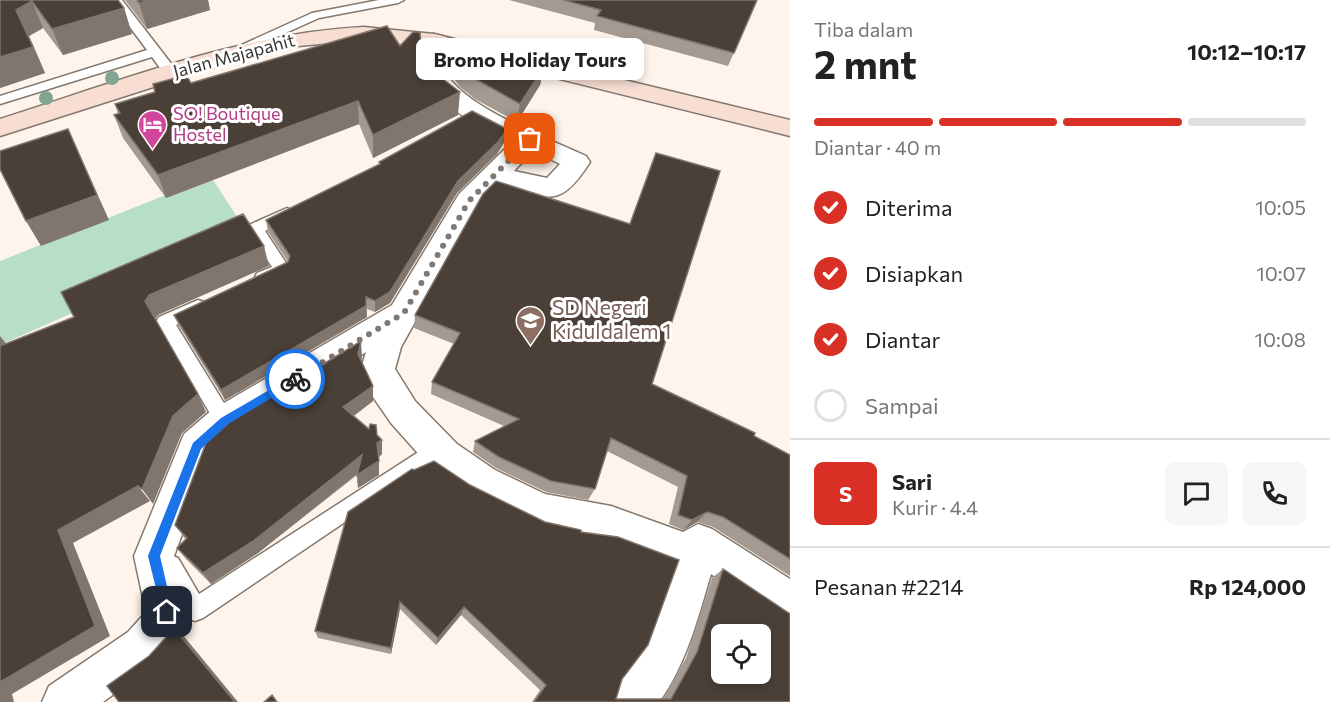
<!DOCTYPE html>
<html lang="id">
<head>
<meta charset="utf-8">
<style>
  :root { --surface:#fff; --page:#f6f6f6; --text:#222; --muted:#767676; --line:#e0e0e0; --accent:#d93025 }
  body { margin:0; font-family:Commissioner,sans-serif; background:var(--page); color:var(--text); height:100vh; display:flex; flex-direction:column; font-size:22px; white-space:nowrap }
  * { box-sizing:border-box; margin:0 }
  p { font-size:20px; color:var(--muted) }
  .icon { flex:none; width:33px; height:33px; fill:none; stroke:currentColor; stroke-width:2; stroke-linecap:round; stroke-linejoin:round }
  .map { position:relative; flex:1; overflow:hidden }
  .sheet { display:flex; flex-direction:column; background:var(--surface); width:540px }
  .sheet>* { flex:none }
  .buttons { position:absolute; left:711px; top:624px; display:grid; gap:12px }
  .buttons a { display:grid; place-items:center; width:60px; height:60px; border-radius:9px; background:var(--surface); box-shadow:0 3px 9px #0003; font-size:30px }
  .pin { position:absolute; display:grid; place-items:center; width:51px; height:51px; color:#fff; margin:-26px; border-radius:12px; box-shadow:0 3px 9px #0006 }
  .courier { position:absolute; display:grid; place-items:center; width:60px; height:60px; margin:-30px; border:4px solid #1a73e8; border-radius:50%; background:#fff; color:#222; box-shadow:0 2px 8px #0007 }
  .bubble { position:absolute; height:42px; border-radius:9px; background:var(--surface); box-shadow:0 3px 9px #0003; font-size:20px; font-weight:700; line-height:42px; text-align:center }
  .head em { font-style:normal; font-weight:700 }
  .head div { display:flex; flex-direction:column-reverse }
  .head { display:flex; align-items:center; justify-content:space-between; height:102px; padding:0 24px }
  h1 { font-size:39px; font-weight:700; line-height:45px }
  .bar { display:grid; grid-template-columns:repeat(4,1fr); gap:9px 6px; align-content:center; height:72px; padding:0 24px }
  .bar i { height:8px; border-radius:4px; background:var(--line) }
  .bar .on { background:var(--accent) }
  .bar p { grid-column:span 4 }
  .line { display:flex; align-items:center; gap:15px; padding:0 24px; border-top:2px solid var(--line) }
  .line div { flex:1 }
  .round { display:grid; place-items:center; flex:none; width:63px; height:63px; border-radius:9px; background:var(--page) }
  ol { padding:0 24px; list-style:none }
  li { display:flex; align-items:center; gap:18px; height:66px }
  li p { margin-inline-start:auto }
  li .icon { padding:6px; border-radius:50%; background:var(--accent); color:#fff; stroke-width:4 }
  li:last-child { color:var(--muted) }
  li i { width:33px; height:33px; border:3px solid var(--line); border-radius:50% }
  main { display:flex; flex:1; min-height:0 }
  .map>svg:first-child { display:block }
</style>
</head>
<body>
<main>
<div class="map">
<svg width="790" height="702" viewBox="0 0 790 702">
  <rect width="100%" height="100%" fill="#fef4eb"/>
  <path fill="#b6dec9" d="M 211,177 L 249,235 L 0,345 L 0,261 Z"/>
  <g fill="none" stroke-linecap="round" stroke-linejoin="round">
    <defs>
      <path id="lane" d="M 110,0 L 122,0 L 176,70 L 176,76 L 166,76 L 152,57 L 0,104 L 0,96 L 147,50 Z
        M 379,0 L 404,0 L 398,3 L 319,18 L 234,56 L 226,56 L 224,53 L 312,13 Z
        M 287,208 L 295,213 L 292,217 L 265,231 L 290,269 C 285,278 267,285 257,281 L 255,277 L 257,273 L 272,267 L 247,229 L 249,225 Z
        M 198,300 L 204,302 L 207,307 L 204,312 L 176,325 L 235,421 L 232,427 L 225,429 L 218,427 L 156,322 L 159,317 Z
        M 437,440 L 444,443 L 447,449 L 444,455 L 203,618 L 195,621 L 187,618 L 159,566 L 162,558 L 170,555 L 178,558 L 199,594 Z"/>
      <path id="street" d="M 434,34 L 442,36 C 450,47 440,64 448,76 C 470,110 550,139 586,156 L 590,162 C 559,211 548,197 499,186 L 479,207 L 401,347 L 395,369 L 415,401 L 457,444 L 495,470 L 545,494 L 611,506 L 683,532 L 698,524 L 712,529 L 790,579 L 790,624 L 775,618 L 711,574 C 698,618 686,665 659,702 L 609,702 L 616,686 L 641,652 L 672,567 L 611,544 L 541,530 L 469,494 L 431,468 L 391,423 L 373,397 L 361,369 L 366,352 L 238,432 L 211,456 L 174,556 L 188,612 L 177,641 L 158,662 L 103,702 L 42,702 L 49,686 L 128,632 L 146,612 L 134,556 L 184,434 L 212,410 L 392,305 L 459,194 L 512,142 C 479,125 417,99 421,54 C 422,47 422,42 426,36 ZM 533,151 L 560,164 L 547,178 L 514,171 Z"/>
      <path id="secondary" d="M 364,27 L 434,34 L 790,120 L 790,136 L 434,48 L 364,40 L 298,46 L 241,59 L 0,136 L 0,119 C 117,82 241,33 364,27 Z"/>
    </defs>
    <use href="#lane" stroke="#83786d" stroke-width="3"/>
    <use href="#street" stroke="#83786d" stroke-width="3"/>
    <use href="#secondary" stroke="#83786d" stroke-width="3"/>
    <use href="#lane" fill="#fff" fill-rule="evenodd"/>
    <use href="#street" fill="#fff" fill-rule="evenodd"/>
    <use href="#secondary" fill="#f7ddd2" fill-rule="evenodd"/>
  </g>
  <g fill="#81a590">
    <circle cx="112" cy="78" r="7"/>
    <circle cx="46" cy="98" r="7"/>
  </g>
  <path fill="#a49a92" d="M 0,0 L 124,8 L 132,34 L 63,55 L 43,28 L 29,36 L 45,73 L 0,88 Z
    M 125,0 L 208,0 L 210,10 L 147,29 Z
    M 509,0 L 757,0 L 728,66 L 594,30 L 595,23 Z
    M 448,38 L 474,51 L 544,67 L 540,85 L 517,122 L 475,99 L 460,87 L 448,71 L 447,56 Z
    M 400,46 L 421,48 L 428,63 L 458,115 L 373,158 L 359,124 L 166,198 L 123,138 L 114,115 L 118,114 L 115,104 L 191,83 Z
    M 505,141 L 497,154 L 457,193 L 390,303 L 375,312 L 367,309 L 367,317 L 225,400 L 179,326 L 174,315 L 288,262 L 268,232 L 266,220 L 379,164 L 379,162 Z
    M 415,315 L 652,384 L 790,455 L 790,576 L 713,527 L 697,522 L 683,530 L 669,524 L 678,487 L 607,451 L 595,489 L 588,500 L 546,492 L 496,468 L 473,452 L 475,441 L 504,426 L 431,394 L 432,382 L 454,344 L 414,328 Z
    M 362,357 L 361,361 L 373,386 L 373,401 L 354,416 L 382,440 L 382,454 L 378,457 L 379,475 L 358,488 L 357,475 L 258,553 L 211,584 L 186,559 L 177,548 L 186,540 L 175,525 Z
    M 414,470 L 470,485 L 545,522 L 581,532 L 622,679 L 616,699 L 663,699 L 686,658 L 712,578 L 723,569 L 787,613 L 790,702 L 532,702 L 540,690 L 461,615 L 436,645 L 400,609 L 391,654 L 318,638 L 315,631 Z"/>
  <path fill="#81766e" d="M 150,0 L 208,0 L 210,10 L 147,29 L 139,3 Z
    M 32,1 L 43,28 L 29,36 L 45,73 L 0,88 L 0,57 L 16,10 Z
    M 124,8 L 132,34 L 63,55 L 52,29 Z
    M 544,67 L 540,85 L 517,122 L 520,104 Z
    M 460,92 L 458,115 L 373,158 L 373,135 Z
    M 358,101 L 359,124 L 166,198 L 158,175 Z
    M 68,129 L 109,220 L 41,246 L 26,221 Z
    M 507,129 L 505,141 L 497,154 L 457,193 L 390,303 L 375,312 L 375,301 L 458,181 Z
    M 264,246 L 269,266 L 158,315 L 154,321 L 145,301 L 149,295 Z
    M 366,306 L 367,317 L 225,400 L 221,390 Z
    M 0,336 L 12,351 L 0,346 Z
    M 361,341 L 362,357 L 359,370 L 358,354 Z
    M 373,386 L 373,401 L 345,422 L 343,407 Z
    M 198,394 L 206,412 L 182,433 L 153,504 L 142,489 L 173,416 Z
    M 382,440 L 382,454 L 378,458 L 377,443 Z
    M 362,455 L 363,469 L 258,553 L 211,584 L 203,573 Z
    M 379,461 L 379,475 L 358,488 L 357,475 Z
    M 138,486 L 150,501 L 73,543 L 110,636 L 12,694 L 14,702 L 0,702 L 0,682 L 58,530 Z
    M 707,512 L 697,522 L 683,530 L 692,520 Z
    M 400,602 L 400,609 L 391,654 L 391,648 Z
    M 464,607 L 461,615 L 436,645 L 438,638 Z
    M 172,626 L 182,634 L 238,702 L 235,702 Z"/>
  <path fill="#4b4038" stroke="#81766e" stroke-width="1.5" fill-rule="evenodd" d="M 0,0 L 118,0 L 124,8 L 52,29 L 32,1 L 16,10 L 33,47 L 0,57 Z
    M 137,0 L 150,0 L 139,3 Z
    M 563,0 L 757,0 L 734,53 L 597,16 L 601,10 Z
    M 387,26 L 400,46 L 413,32 L 420,32 L 421,48 L 428,63 L 439,76 L 460,92 L 373,135 L 358,101 L 158,175 L 114,115 L 120,113 L 115,104 L 155,92 L 153,84 L 186,75 L 191,83 Z
    M 448,38 L 475,45 L 470,51 L 544,67 L 520,104 L 477,80 L 462,69 L 449,52 Z
    M 472,111 L 507,129 L 498,142 L 458,181 L 390,292 L 375,301 L 366,297 L 366,306 L 221,390 L 174,315 L 288,262 L 290,256 L 266,220 L 380,164 L 379,162 Z
    M 68,129 L 97,195 L 26,221 L 0,169 L 0,151 Z
    M 656,153 L 720,171 L 652,384 L 755,433 L 754,436 L 790,455 L 790,559 L 723,517 L 707,512 L 692,520 L 678,515 L 687,476 L 611,438 L 595,489 L 551,481 L 499,457 L 475,441 L 519,419 L 432,382 L 460,333 L 415,315 L 483,194 L 496,181 L 630,224 Z
    M 243,214 L 264,246 L 149,295 L 145,301 L 198,394 L 173,416 L 142,489 L 138,486 L 58,530 L 95,626 L 0,682 L 0,344 L 0,346 L 74,317 L 61,292 Z
    M 361,341 L 358,354 L 373,386 L 343,407 L 369,429 L 370,424 L 376,425 L 377,435 L 382,440 L 377,443 L 379,461 L 357,475 L 362,455 L 252,542 L 203,573 L 177,548 L 187,538 L 175,525 L 206,443 L 233,419 Z
    M 434,461 L 470,485 L 545,522 L 581,530 L 581,532 L 618,537 L 679,560 L 648,645 L 622,679 L 616,699 L 671,699 L 697,652 L 723,569 L 790,614 L 790,702 L 534,702 L 546,685 L 464,607 L 438,638 L 400,602 L 391,648 L 315,631 L 348,512 L 412,469 L 414,470 ZM 722,634 L 760,634 L 760,674 L 722,674 Z
    M 172,626 L 235,702 L 119,702 L 107,686 L 149,656 L 169,634 Z
    M 272,695 L 277,702 L 264,702 Z"/>
  <path fill="#1a73e8" d="M 295,375 L 300,379 L 298,382 L 228,424 L 201,449 L 160,556 L 173,612 L 172,617 L 163,617 L 148,556 L 193,443 L 221,418 Z"/>
  <g fill="none" stroke-linecap="round" stroke-linejoin="round">
    <path stroke="#7f7873" stroke-width="6" stroke-dasharray="0 10.8" d="M 295,379 L 404,313 L 469,201 L 530,139"/>
  </g>
  <defs>
    <symbol id="hotel-pin" viewBox="-11 -11 22 30"><path d="M0 17L-7.5 6A9.5 9.5 0 1 1 7.5 6Z" fill="#d1479c" stroke="#fff"/><path d="M-6-4.5h1.5V1H6V5H4.5V3h-9V5H-6ZM-4 0a1.8 1.8 0 1 1 3.6 0ZM.5 0V-2.5h3Q6-2.5 6 0Z" fill="#fff"/></symbol>
    <symbol id="school-pin" viewBox="-11 -11 22 30"><path d="M0 17L-7.5 6A9.5 9.5 0 1 1 7.5 6Z" fill="#8d6e63" stroke="#fff"/><path d="M0-5L7-2L0 1L-7-2ZM-4 1L0 2.5L4 1V4Q0 6-4 4Z" fill="#fff"/></symbol>
  </defs>
  <g fill-rule="evenodd">
    <use href="#hotel-pin" x="136" y="108" width="33" height="45"/>
    <use href="#school-pin" x="514" y="304" width="33" height="45"/>
  </g>
  <g text-anchor="middle" stroke-width="6" stroke-linejoin="round" paint-order="stroke">
    <g font-size="18" fill="#3b3632" stroke="#fff">
      <text transform="translate(234 56) rotate(-15)" y="6">Jalan Majapahit</text>
    </g>
    <g font-size="18" fill="#b23c85" stroke="#fff" text-anchor="start">
      <text x="173" y="120">SO! Boutique<tspan x="173" dy="21">Hostel</tspan></text>
    </g>
    <g font-size="21" fill="#785e54" stroke="#fff" text-anchor="start">
      <text x="552" y="315">SD Negeri<tspan x="552" dy="24">Kiduldalem 1</tspan></text>
    </g>
  </g>
</svg>
<div class="buttons">
<a><svg class="icon" aria-label="locate" viewBox="0 0 24 24"><circle cx="12" cy="12" r="6"/><path d="M12 2v4M12 18v4M2 12h4M18 12h4"/></svg></a>
</div>
<div class="pin" style="left:530px;top:139px;background:#ea580c"><svg class="icon" aria-label="bag" viewBox="0 0 24 24"><path d="M5 8h14l-1 12H6zM9 8a3 3 0 0 1 6 0"/></svg></div>
<div class="pin" style="left:167px;top:612px;background:#1f2937"><svg class="icon" aria-label="home" viewBox="0 0 24 24"><path d="M3 11l9-7 9 7M6 9v11h12V9"/></svg></div>
<div class="courier" style="left:295px;top:379px"><svg class="icon" aria-label="bike" viewBox="0 0 24 24"><circle cx="6" cy="16" r="4"/><circle cx="18" cy="16" r="4"/><path d="M6 16l4-8h5l3 8M10 8l3 8H6M13 5h3"/></svg></div>
<div class="bubble" style="left:416px;top:38px;width:228px">Bromo Holiday Tours</div>
</div>
<section class="sheet">
<div class="head"><div><h1>2 mnt</h1><p>Tiba dalam</p></div><em>10:12–10:17</em></div>
<div class="bar"><i class="on"></i><i class="on"></i><i class="on"></i><i></i><p>Diantar · 40 m</p></div>
<ol>
<li><svg class="icon" aria-label="check" viewBox="0 0 24 24"><path d="M5 12l5 5 9-10"/></svg>Diterima<p>10:05</p></li>
<li><svg class="icon" aria-label="check" viewBox="0 0 24 24"><path d="M5 12l5 5 9-10"/></svg>Disiapkan<p>10:07</p></li>
<li><svg class="icon" aria-label="check" viewBox="0 0 24 24"><path d="M5 12l5 5 9-10"/></svg>Diantar<p>10:08</p></li>
<li><i></i>Sampai</li>
</ol>
<div class="line" style="height:108px"><b class="round" style="background:var(--accent);color:#fff">S</b><div><b>Sari</b><p>Kurir · 4.4</p></div><a class="round"><svg class="icon" aria-label="chat" viewBox="0 0 24 24"><path d="M4 5h16v11H9l-5 4z"/></svg></a><a class="round"><svg class="icon" aria-label="phone" viewBox="0 0 24 24"><path d="M5 4h4l2 5-3 2q2 4 5 5l2-3 5 2v4C11 20 4 13 5 4z"/></svg></a></div>
<div class="line" style="height:78px"><div>Pesanan #2214</div><b>Rp 124,000</b></div>
</section>
</main>
</body>
</html>
